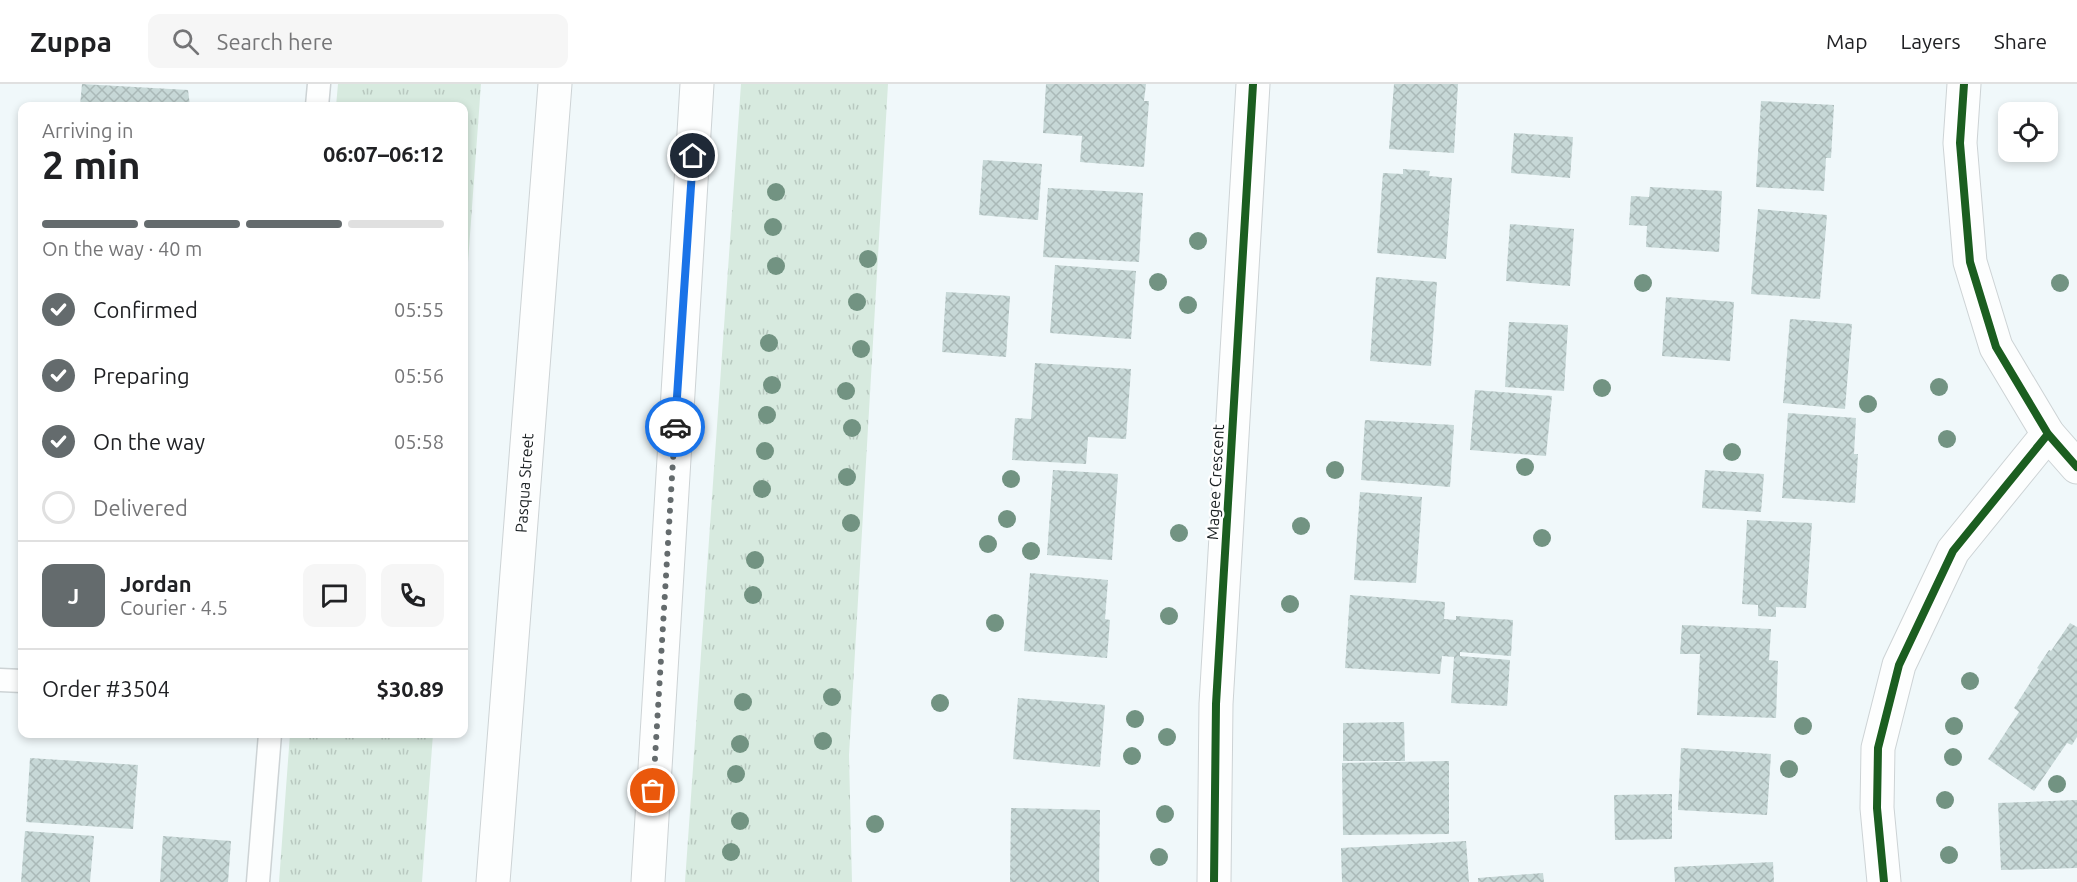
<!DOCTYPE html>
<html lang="en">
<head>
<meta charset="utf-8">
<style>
  :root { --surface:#fff; --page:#f6f6f6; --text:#202124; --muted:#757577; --line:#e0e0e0; --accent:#646b6d }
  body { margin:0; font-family:Ubuntu,sans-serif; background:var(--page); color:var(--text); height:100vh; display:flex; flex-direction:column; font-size:22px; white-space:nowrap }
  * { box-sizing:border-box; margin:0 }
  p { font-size:20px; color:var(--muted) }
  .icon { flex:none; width:33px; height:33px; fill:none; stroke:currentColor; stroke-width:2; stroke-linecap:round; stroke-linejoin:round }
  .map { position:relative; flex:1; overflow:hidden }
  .details { position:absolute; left:18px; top:18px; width:450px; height:636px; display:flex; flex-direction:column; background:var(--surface); border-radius:12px; box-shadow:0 3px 9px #0003 }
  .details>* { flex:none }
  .fabs { position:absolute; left:1998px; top:18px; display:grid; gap:12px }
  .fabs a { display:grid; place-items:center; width:60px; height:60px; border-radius:12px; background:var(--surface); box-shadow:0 3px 9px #0003; font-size:30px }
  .pin { position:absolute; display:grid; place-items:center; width:51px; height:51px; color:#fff; margin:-26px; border:3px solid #fff; border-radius:50%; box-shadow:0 2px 6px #0007 }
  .courier { position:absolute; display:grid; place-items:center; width:60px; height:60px; margin:-30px; border:4px solid #1a73e8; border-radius:50%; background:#fff; color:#222; box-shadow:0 2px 8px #0007 }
  .summary em { font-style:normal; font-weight:600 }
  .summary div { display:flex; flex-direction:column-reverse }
  .summary { display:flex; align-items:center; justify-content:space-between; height:102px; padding:0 24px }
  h1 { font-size:39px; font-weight:600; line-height:45px }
  .bar { display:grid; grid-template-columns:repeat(4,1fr); gap:9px 6px; align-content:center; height:72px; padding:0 24px }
  .bar i { height:8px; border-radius:4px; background:var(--line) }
  .bar .selected { background:var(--accent) }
  .bar p { grid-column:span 4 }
  .line { display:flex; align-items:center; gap:15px; padding:0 24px; border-top:2px solid var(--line) }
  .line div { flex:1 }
  .round { display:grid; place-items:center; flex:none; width:63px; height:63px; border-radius:12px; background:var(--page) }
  ol { padding:0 24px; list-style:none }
  li { display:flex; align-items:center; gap:18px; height:66px }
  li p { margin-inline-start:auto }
  li .icon { padding:6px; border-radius:50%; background:var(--accent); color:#fff; stroke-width:4 }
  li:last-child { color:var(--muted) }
  li i { width:33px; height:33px; border:3px solid var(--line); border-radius:50% }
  header { display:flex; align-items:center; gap:36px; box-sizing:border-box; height:84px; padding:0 30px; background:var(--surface); border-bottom:2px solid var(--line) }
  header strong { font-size:28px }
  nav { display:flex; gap:33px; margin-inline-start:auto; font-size:21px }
  .search { width:420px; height:54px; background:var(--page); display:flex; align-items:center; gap:15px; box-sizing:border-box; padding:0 21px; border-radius:12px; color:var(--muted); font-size:22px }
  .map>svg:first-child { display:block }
</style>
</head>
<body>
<header>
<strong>Zuppa</strong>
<div class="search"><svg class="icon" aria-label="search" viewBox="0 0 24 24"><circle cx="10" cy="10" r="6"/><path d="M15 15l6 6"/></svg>Search here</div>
<nav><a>Map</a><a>Layers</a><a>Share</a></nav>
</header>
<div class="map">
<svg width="2077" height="798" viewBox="0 0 2077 798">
  <defs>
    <pattern id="grass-tufts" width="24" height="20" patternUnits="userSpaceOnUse" patternTransform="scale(1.5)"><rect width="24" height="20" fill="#d7eadf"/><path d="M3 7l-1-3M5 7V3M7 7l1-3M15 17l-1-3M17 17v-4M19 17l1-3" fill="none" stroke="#b8c8bf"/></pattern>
    <pattern id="building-cross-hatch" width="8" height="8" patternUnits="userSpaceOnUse" patternTransform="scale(1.5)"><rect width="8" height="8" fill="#c7d8d7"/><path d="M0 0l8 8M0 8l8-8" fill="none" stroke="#aab9b8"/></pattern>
  </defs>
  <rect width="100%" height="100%" fill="#f0f8fa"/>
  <path fill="url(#grass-tufts)" d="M 338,0 L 481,0 L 464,233 L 464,22 L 336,22 Z
    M 741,0 L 888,0 L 849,671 L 852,798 L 685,798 Z
    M 290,650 L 433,650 L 422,798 L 279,798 Z"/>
  <path fill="url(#building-cross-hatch)" d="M 82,0 L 188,6 L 190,22 L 80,22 Z
    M 1046,0 L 1146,0 L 1144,17 L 1149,17 L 1144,83 L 1080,78 L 1082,52 L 1043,49 Z
    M 1394,0 L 1458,0 L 1454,69 L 1389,65 Z
    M 1761,17 L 1834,21 L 1831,74 L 1826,74 L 1824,107 L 1756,103 Z
    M 1514,49 L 1573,53 L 1570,94 L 1511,89 Z
    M 983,76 L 1042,80 L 1038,136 L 979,131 Z
    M 1403,85 L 1430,87 L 1429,92 L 1452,94 L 1446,175 L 1377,169 L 1383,89 L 1403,90 Z
    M 1650,103 L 1722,107 L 1719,168 L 1646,163 L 1647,142 L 1629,141 L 1631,112 L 1649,113 Z
    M 1048,104 L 1143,109 L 1139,178 L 1043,173 Z
    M 1758,125 L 1827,131 L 1820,215 L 1751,210 Z
    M 1510,140 L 1574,145 L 1570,202 L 1506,197 Z
    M 1055,181 L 1136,187 L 1131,255 L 1050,249 Z
    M 1376,193 L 1437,198 L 1431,282 L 1370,277 Z
    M 946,208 L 1010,212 L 1006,273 L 942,268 Z
    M 1666,213 L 1734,218 L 1730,277 L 1662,272 Z
    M 1790,235 L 1852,240 L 1845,325 L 1783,319 Z
    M 1509,238 L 1568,241 L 1564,307 L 1505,303 Z
    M 1035,279 L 1131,285 L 1126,355 L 1088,353 L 1086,380 L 1012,376 L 1015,334 L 1031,335 Z
    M 1475,306 L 1552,312 L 1546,372 L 1470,366 Z
    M 1788,329 L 1856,334 L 1854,370 L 1858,370 L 1855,419 L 1782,414 Z
    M 1365,336 L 1454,341 L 1450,403 L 1361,396 Z
    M 1053,386 L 1118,390 L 1112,476 L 1047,471 Z
    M 1705,386 L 1764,390 L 1761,428 L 1702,424 Z
    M 1360,408 L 1422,413 L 1416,499 L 1354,496 Z
    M 1747,436 L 1812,439 L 1806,524 L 1776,523 L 1776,533 L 1758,532 L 1758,521 L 1742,520 Z
    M 1030,489 L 1108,496 L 1105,535 L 1110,536 L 1107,574 L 1024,567 Z
    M 1350,511 L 1445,518 L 1444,535 L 1456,536 L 1456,532 L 1513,536 L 1511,572 L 1460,568 L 1460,572 L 1510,576 L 1507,622 L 1451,619 L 1454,573 L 1442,572 L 1440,590 L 1345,584 Z
    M 2070,539 L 2077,543 L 2077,653 L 2072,661 L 2067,659 L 2034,707 L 1988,675 L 2019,628 L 2014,624 L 2039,585 L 2037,584 L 2049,566 L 2051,567 Z
    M 1682,541 L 1771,545 L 1769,576 L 1778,577 L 1776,634 L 1697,631 L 1700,570 L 1680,570 Z
    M 1018,614 L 1105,621 L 1100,683 L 1013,675 Z
    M 1404,638 L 1405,677 L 1343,677 L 1343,639 Z
    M 1681,664 L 1771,670 L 1767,731 L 1678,726 Z
    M 30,674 L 138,681 L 133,745 L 26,738 Z
    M 1449,677 L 1449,750 L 1343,751 L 1342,679 Z
    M 1672,710 L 1672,755 L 1615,756 L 1614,711 Z
    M 2077,716 L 2077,784 L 2001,786 L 1998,719 Z
    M 1011,724 L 1100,726 L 1099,798 L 1010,798 Z
    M 25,747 L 94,752 L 90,798 L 21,798 Z
    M 163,752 L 231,757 L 228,798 L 160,798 Z
    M 1466,757 L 1469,798 L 1342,798 L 1341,764 Z
    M 1773,778 L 1774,798 L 1675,798 L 1674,783 Z
    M 1543,789 L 1544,798 L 1478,798 L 1478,794 Z"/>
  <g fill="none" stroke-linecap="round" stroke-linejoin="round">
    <defs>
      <path id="service" d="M 317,22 L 319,0
        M 0,596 L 22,597
        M 258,798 L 270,650"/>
      <path id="minor" d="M 1214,798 L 1216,620 L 1253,0
        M 1884,798 L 1877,724 L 1878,664 L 1899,581 L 1953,467 L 2048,350"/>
      <path id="tertiary" d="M 1964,0 L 1960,59 L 1970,178 L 1996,263 L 2048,350 L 2077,383"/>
      <path id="secondary" d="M 493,798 L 555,0
        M 648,798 L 697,0"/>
    </defs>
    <use href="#service" stroke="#cdd3d5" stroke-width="25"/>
    <use href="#minor" stroke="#cdd3d5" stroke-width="35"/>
    <use href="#tertiary" stroke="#cdd3d5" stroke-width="35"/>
    <use href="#secondary" stroke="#cdd3d5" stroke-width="35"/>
    <use href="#service" stroke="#fdfefe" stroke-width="22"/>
    <use href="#minor" stroke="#fdfefe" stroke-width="33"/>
    <use href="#tertiary" stroke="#fdfefe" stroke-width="33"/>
    <use href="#secondary" stroke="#fdfefe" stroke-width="33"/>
    <defs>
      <path id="cycleway" d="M 1964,0 L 1960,59 L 1970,178 L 1996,263 L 2048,350 L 2077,383
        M 1214,798 L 1216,620 L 1253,0
        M 1884,798 L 1877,724 L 1878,664 L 1899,581 L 1953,467 L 2048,350"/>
    </defs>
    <use href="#cycleway" stroke="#fff" stroke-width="11"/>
    <use href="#cycleway" stroke="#1b5e20" stroke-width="8"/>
  </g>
  <g fill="#729382">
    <circle cx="776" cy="108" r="9"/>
    <circle cx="773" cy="143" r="9"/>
    <circle cx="1198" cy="157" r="9"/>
    <circle cx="868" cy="175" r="9"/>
    <circle cx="776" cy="182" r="9"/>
    <circle cx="1158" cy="198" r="9"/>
    <circle cx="1643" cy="199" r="9"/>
    <circle cx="2060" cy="199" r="9"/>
    <circle cx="857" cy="218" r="9"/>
    <circle cx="1188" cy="221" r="9"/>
    <circle cx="769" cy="259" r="9"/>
    <circle cx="861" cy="265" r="9"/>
    <circle cx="772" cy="301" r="9"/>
    <circle cx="1939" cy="303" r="9"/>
    <circle cx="1602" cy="304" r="9"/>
    <circle cx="846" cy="307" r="9"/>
    <circle cx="1868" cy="320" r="9"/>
    <circle cx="767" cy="331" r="9"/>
    <circle cx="852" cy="344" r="9"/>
    <circle cx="1947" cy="355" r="9"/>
    <circle cx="765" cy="367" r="9"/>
    <circle cx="1732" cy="368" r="9"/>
    <circle cx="1525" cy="383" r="9"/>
    <circle cx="1335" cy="386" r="9"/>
    <circle cx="847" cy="393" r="9"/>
    <circle cx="1011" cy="395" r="9"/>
    <circle cx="762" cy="405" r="9"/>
    <circle cx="1007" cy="435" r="9"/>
    <circle cx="851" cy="439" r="9"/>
    <circle cx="1301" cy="442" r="9"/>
    <circle cx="1179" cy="449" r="9"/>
    <circle cx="1542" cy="454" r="9"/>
    <circle cx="988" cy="460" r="9"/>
    <circle cx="1031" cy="467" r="9"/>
    <circle cx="755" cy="476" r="9"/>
    <circle cx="753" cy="511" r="9"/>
    <circle cx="1290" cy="520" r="9"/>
    <circle cx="1169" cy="532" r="9"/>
    <circle cx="995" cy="539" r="9"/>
    <circle cx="1970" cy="597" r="9"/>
    <circle cx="832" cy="613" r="9"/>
    <circle cx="743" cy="618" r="9"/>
    <circle cx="940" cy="619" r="9"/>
    <circle cx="1135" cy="635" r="9"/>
    <circle cx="1803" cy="642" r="9"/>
    <circle cx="1954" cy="642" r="9"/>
    <circle cx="1167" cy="653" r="9"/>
    <circle cx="823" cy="657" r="9"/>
    <circle cx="740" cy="660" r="9"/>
    <circle cx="1132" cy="672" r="9"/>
    <circle cx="1953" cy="673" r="9"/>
    <circle cx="1789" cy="685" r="9"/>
    <circle cx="736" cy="690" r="9"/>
    <circle cx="2057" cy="700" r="9"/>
    <circle cx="1945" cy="716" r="9"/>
    <circle cx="1165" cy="730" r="9"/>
    <circle cx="740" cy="737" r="9"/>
    <circle cx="875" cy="740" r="9"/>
    <circle cx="731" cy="768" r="9"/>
    <circle cx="1949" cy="771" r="9"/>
    <circle cx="1159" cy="773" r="9"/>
  </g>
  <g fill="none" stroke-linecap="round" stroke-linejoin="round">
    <path stroke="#646b6d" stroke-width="6" stroke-dasharray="0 10.8" d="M 653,707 L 675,343"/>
    <path stroke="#1a73e8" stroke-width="8" d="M 675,343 L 693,72"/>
  </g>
  <g text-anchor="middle" stroke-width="4.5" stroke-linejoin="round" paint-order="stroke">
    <g font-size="16" fill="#191f21" stroke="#fff">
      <text transform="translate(1215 398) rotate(-87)" y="6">Magee Crescent</text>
      <text transform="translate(524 399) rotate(-86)" y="6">Pasqua Street</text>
    </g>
  </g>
</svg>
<div class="fabs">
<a><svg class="icon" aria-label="locate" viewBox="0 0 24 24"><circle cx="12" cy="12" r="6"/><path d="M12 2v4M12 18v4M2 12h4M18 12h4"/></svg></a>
</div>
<div class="pin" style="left:653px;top:707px;background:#ea580c"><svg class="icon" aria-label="bag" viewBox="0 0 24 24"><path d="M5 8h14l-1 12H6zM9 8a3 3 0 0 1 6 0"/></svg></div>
<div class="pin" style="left:693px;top:72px;background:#1f2937"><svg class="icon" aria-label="home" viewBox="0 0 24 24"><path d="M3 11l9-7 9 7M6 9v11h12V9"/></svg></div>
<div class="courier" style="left:675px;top:343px"><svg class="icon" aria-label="car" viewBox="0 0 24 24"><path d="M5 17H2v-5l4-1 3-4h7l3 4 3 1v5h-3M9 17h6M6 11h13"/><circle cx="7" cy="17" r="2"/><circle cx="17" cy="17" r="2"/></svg></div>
<section class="details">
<div class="summary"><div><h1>2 min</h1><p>Arriving in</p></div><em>06:07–06:12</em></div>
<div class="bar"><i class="selected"></i><i class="selected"></i><i class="selected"></i><i></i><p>On the way · 40 m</p></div>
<ol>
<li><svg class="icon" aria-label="check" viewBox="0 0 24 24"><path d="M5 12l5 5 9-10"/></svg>Confirmed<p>05:55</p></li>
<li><svg class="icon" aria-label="check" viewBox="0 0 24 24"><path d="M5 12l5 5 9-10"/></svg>Preparing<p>05:56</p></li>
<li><svg class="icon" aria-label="check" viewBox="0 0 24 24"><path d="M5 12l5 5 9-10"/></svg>On the way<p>05:58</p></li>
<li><i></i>Delivered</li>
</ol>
<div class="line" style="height:108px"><b class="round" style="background:var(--accent);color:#fff">J</b><div><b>Jordan</b><p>Courier · 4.5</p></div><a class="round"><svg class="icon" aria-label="chat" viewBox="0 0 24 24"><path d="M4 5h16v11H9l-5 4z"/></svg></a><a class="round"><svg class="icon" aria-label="phone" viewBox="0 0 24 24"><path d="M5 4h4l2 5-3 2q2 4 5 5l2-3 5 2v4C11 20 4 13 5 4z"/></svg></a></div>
<div class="line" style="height:78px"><div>Order #3504</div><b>$30.89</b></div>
</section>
</div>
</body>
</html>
